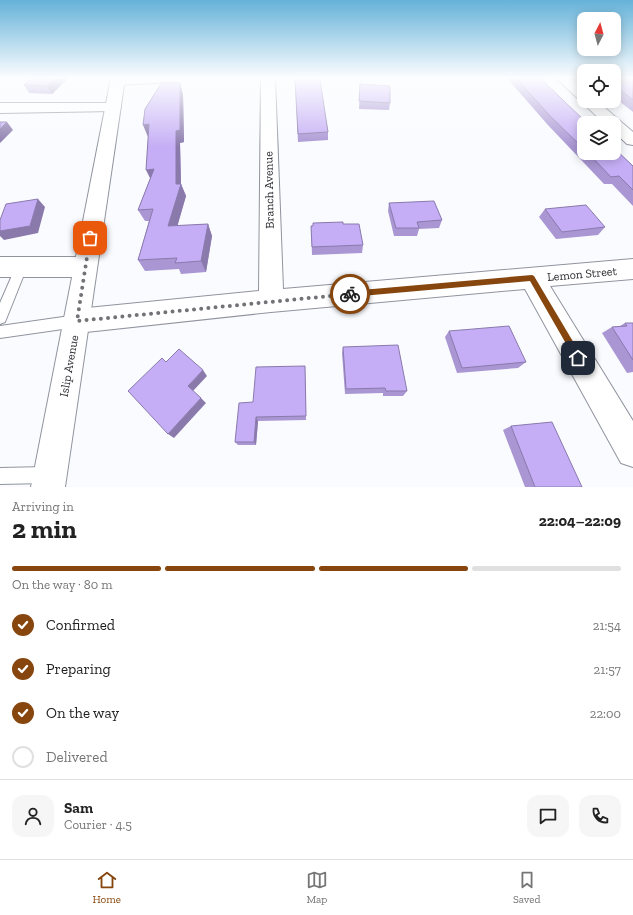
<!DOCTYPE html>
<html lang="en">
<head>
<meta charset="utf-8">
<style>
  :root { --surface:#fff; --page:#f6f6f6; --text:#222; --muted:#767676; --line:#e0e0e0; --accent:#86460d }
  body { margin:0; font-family:"Zilla Slab",serif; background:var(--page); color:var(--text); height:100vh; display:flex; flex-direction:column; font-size:15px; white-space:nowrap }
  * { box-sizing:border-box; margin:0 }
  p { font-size:13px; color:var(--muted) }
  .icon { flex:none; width:22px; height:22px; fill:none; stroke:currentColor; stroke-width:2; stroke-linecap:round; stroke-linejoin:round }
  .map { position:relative; height:487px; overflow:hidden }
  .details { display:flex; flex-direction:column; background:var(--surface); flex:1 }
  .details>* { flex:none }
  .needle { width:26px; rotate:6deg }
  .fabs { position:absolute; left:577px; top:12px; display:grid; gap:8px }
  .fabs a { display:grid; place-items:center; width:44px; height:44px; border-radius:8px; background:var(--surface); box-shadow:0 2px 10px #0003; font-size:20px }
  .pin { position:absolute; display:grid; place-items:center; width:34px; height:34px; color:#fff; margin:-17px; border-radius:8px; box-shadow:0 2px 6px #0006 }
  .courier { position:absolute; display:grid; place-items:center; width:40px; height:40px; margin:-20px; border:3px solid #86460d; border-radius:50%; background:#fff; color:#222; box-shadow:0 1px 5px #0007 }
  .overview em { font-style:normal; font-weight:700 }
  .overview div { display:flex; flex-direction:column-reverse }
  .overview { display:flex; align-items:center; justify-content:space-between; height:68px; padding:0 12px }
  h1 { font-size:26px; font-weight:700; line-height:30px }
  .bar { display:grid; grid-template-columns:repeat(4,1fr); gap:6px 4px; align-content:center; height:48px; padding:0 12px }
  .bar i { height:5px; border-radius:3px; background:var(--line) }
  .bar .current { background:var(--accent) }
  .bar p { grid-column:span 4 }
  .line { display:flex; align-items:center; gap:10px; padding:0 12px; border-top:1px solid var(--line) }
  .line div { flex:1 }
  .round { display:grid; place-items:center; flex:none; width:42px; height:42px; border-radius:12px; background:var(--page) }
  ol { padding:0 12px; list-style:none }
  li { display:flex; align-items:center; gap:12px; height:44px }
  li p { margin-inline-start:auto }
  li .icon { padding:4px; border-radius:50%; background:var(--accent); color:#fff; stroke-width:4 }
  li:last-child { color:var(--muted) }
  li i { width:22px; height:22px; border:2px solid var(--line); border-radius:50% }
  .dock { display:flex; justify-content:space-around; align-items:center; height:56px; border-top:1px solid var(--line); background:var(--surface); font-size:11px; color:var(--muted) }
  .dock a { display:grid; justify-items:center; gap:2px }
  .dock .current { color:var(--accent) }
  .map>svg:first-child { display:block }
</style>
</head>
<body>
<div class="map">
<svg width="633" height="487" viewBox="0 0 633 487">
  <rect width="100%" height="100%" fill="#f9fbff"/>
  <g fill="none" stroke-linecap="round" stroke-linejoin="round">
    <defs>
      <path id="lane" d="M 21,262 L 25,264 L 27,267 L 5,322 L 0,324 L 0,303 L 17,264 Z
        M 77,315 L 82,317 L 83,321 L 82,325 L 77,327 L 0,338 L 0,326 Z
        M 47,467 L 53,469 L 55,475 L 53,481 L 47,483 L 0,484 L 0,468 Z"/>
      <path id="street" d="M 113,78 L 178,78 L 172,82 L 118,85 L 113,84 L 111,81 Z
        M 261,78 L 275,78 L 283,289 L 633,259 L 633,279 L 550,286 L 633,421 L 633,467 L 621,463 L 525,289 L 271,312 L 77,333 L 68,329 L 64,321 L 68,313 L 77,309 L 259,291 Z
        M 556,78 L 570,78 L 584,90 L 584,101 L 597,101 L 633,132 L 633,145 L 627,144 L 614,132 L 614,123 L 604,123 Z
        M 0,103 L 114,103 L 119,104 L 121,107 L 119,110 L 114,111 L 0,113 Z
        M 0,257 L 85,257 L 93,260 L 97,267 L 93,274 L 85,277 L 0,277 Z"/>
      <path id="primary" d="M 111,78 L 125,78 L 65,487 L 31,487 Z"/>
    </defs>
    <use href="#lane" stroke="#90949e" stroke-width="2"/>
    <use href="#street" stroke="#90949e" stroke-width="2"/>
    <use href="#primary" stroke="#90949e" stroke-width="2"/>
    <use href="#lane" fill="#fff" fill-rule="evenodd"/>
    <use href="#street" fill="#fff" fill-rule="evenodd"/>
    <use href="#primary" fill="#fff" fill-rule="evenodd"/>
  </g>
  <path fill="#a996d3" d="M 32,78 L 68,78 L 52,94 L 29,93 L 24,85 Z
    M 507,78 L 540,78 L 584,123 L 584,153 L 614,153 L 633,166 L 633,206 L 612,184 L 604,184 L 547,124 Z
    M 614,78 L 633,78 L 633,112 L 614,97 Z
    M 295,80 L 328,132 L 328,140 L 298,142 Z
    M 360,84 L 390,103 L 389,110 L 359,109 Z
    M 183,94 L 184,142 L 180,143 L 181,184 L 186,196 L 177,226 L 208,224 L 212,236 L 206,272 L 181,274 L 179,269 L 145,271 L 138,260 L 149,221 L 145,221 L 138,210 Z
    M 389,203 L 442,220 L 439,228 L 419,229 L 417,236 L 394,236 L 388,211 Z
    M 545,209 L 605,227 L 598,235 L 556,239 L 539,217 Z
    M 343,224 L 363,245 L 362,253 L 312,255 L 311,226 Z
    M 625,323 L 633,323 L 633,372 L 627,373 L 602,333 L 612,327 L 620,326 Z
    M 449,331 L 526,362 L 518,368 L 457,373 L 445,337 Z
    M 343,347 L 407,391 L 403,396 L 383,396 L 383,393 L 345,394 L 342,353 Z
    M 305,366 L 306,420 L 258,421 L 256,445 L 238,445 L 235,442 L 253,402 Z
    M 511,426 L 582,487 L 525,487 L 503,430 Z"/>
  <path fill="#8a7aac" d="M 55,78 L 68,78 L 52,94 L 47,86 Z
    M 180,83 L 183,94 L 184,142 L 180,143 L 181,184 L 186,196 L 174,238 L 168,226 Z
    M 7,122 L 13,130 L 0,143 L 0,129 Z
    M 149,124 L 148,137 L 143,125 Z
    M 154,169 L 152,182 L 146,170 Z
    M 38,199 L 45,207 L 38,233 L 4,240 L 0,236 L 0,231 Z
    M 208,224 L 212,236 L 206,272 L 201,261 Z
    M 203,370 L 207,376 L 193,391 L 188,386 Z
    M 201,398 L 206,403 L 174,438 L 168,434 Z
    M 256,417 L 258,421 L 256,445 L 254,442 Z"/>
  <path fill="#c5aef5" stroke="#8a7aac" d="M 32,78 L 55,78 L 47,86 L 24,85 Z
    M 516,78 L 540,78 L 587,123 L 584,123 L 584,149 L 551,117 Z
    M 614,78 L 633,78 L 633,100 L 614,85 Z
    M 295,80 L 320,80 L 328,132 L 298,134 Z
    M 162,82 L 180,83 L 180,130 L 176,131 L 176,184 L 181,184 L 168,226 L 208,224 L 201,261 L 175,263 L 177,258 L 138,260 L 153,209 L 138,210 L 154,169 L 146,170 L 149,124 L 143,125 L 145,109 Z
    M 360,84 L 390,86 L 390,103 L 359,101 Z
    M 0,122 L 7,122 L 0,129 Z
    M 614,148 L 633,166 L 633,190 L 619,176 L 611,177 L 588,153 L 614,153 Z
    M 38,199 L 30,226 L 0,231 L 0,220 L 6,204 Z
    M 434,201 L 442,220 L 417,222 L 419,228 L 396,228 L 389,203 Z
    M 586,205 L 605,227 L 562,232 L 545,209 Z
    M 343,222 L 343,224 L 359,224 L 363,245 L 312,247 L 311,226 L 313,226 L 313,223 Z
    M 625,323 L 633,323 L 633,360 L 612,327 L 627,326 Z
    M 509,326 L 526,362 L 462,368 L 449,331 Z
    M 398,345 L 407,391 L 386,391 L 385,388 L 346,389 L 343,347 Z
    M 179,349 L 203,370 L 188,386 L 201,398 L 168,434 L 128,391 L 162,358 L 166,362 Z
    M 305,366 L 306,416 L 256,417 L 254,442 L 235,442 L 239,403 L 253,402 L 256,367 Z
    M 552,422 L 582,487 L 535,487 L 511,426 Z"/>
  <linearGradient id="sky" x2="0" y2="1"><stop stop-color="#65b2d8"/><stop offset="0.53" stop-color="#fcfdff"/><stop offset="1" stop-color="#fcfdff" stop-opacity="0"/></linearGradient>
  <rect width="633" height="147" fill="url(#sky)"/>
  <path fill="#86460d" d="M 532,275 L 534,276 L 581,355 L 581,361 L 576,361 L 530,281 L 350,297 L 347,294 L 350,291 Z"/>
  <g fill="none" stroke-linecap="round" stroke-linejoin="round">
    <path stroke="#727377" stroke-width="4" stroke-dasharray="0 7.2" d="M 90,238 L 77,321 L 350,294"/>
  </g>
  <g text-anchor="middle" stroke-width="3.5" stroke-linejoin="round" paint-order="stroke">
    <g font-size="12" fill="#292a2e" stroke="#fff">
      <text transform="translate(269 190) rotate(-91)" y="4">Branch Avenue</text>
      <text transform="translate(582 274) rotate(-5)" y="4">Lemon Street</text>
      <text transform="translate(69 366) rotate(-80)" y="4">Islip Avenue</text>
    </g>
  </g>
</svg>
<div class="fabs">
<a><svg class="needle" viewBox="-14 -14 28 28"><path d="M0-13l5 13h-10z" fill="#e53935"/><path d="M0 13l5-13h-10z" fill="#767676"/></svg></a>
<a><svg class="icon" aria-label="locate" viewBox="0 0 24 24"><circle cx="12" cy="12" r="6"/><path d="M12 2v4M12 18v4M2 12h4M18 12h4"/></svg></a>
<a><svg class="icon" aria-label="layers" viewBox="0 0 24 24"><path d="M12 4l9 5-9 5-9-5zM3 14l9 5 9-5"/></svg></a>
</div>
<div class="pin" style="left:90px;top:238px;background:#ea580c"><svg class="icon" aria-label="bag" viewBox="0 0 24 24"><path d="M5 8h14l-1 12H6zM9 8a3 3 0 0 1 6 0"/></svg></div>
<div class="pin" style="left:578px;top:358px;background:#1f2937"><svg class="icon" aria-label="home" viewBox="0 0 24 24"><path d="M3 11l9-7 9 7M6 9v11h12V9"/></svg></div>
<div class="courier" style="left:350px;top:294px"><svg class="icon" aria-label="bike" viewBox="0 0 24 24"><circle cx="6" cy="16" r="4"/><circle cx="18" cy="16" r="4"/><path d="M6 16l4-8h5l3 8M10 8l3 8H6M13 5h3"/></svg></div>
</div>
<section class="details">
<div class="overview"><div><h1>2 min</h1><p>Arriving in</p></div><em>22:04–22:09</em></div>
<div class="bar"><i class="current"></i><i class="current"></i><i class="current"></i><i></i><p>On the way · 80 m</p></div>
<ol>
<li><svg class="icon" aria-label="check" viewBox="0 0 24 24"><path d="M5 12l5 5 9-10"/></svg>Confirmed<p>21:54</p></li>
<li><svg class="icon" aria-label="check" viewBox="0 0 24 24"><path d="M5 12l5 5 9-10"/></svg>Preparing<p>21:57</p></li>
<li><svg class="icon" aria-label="check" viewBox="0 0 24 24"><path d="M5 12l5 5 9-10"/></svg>On the way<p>22:00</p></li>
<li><i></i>Delivered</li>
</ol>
<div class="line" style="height:72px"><a class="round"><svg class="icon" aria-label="person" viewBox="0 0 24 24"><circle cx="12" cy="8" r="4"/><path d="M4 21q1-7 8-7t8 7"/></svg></a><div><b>Sam</b><p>Courier · 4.5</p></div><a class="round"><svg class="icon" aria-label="chat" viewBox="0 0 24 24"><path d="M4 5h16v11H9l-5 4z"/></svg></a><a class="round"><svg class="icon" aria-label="phone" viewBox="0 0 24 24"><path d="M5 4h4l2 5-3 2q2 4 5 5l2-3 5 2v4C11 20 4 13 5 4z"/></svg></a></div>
</section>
<nav class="dock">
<a class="current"><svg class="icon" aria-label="home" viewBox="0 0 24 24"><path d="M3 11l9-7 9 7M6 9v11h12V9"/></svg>Home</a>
<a><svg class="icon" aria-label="map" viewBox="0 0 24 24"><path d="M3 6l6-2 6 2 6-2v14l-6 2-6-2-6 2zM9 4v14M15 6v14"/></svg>Map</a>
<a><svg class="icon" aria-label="saved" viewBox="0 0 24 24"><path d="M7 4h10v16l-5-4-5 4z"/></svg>Saved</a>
</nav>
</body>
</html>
